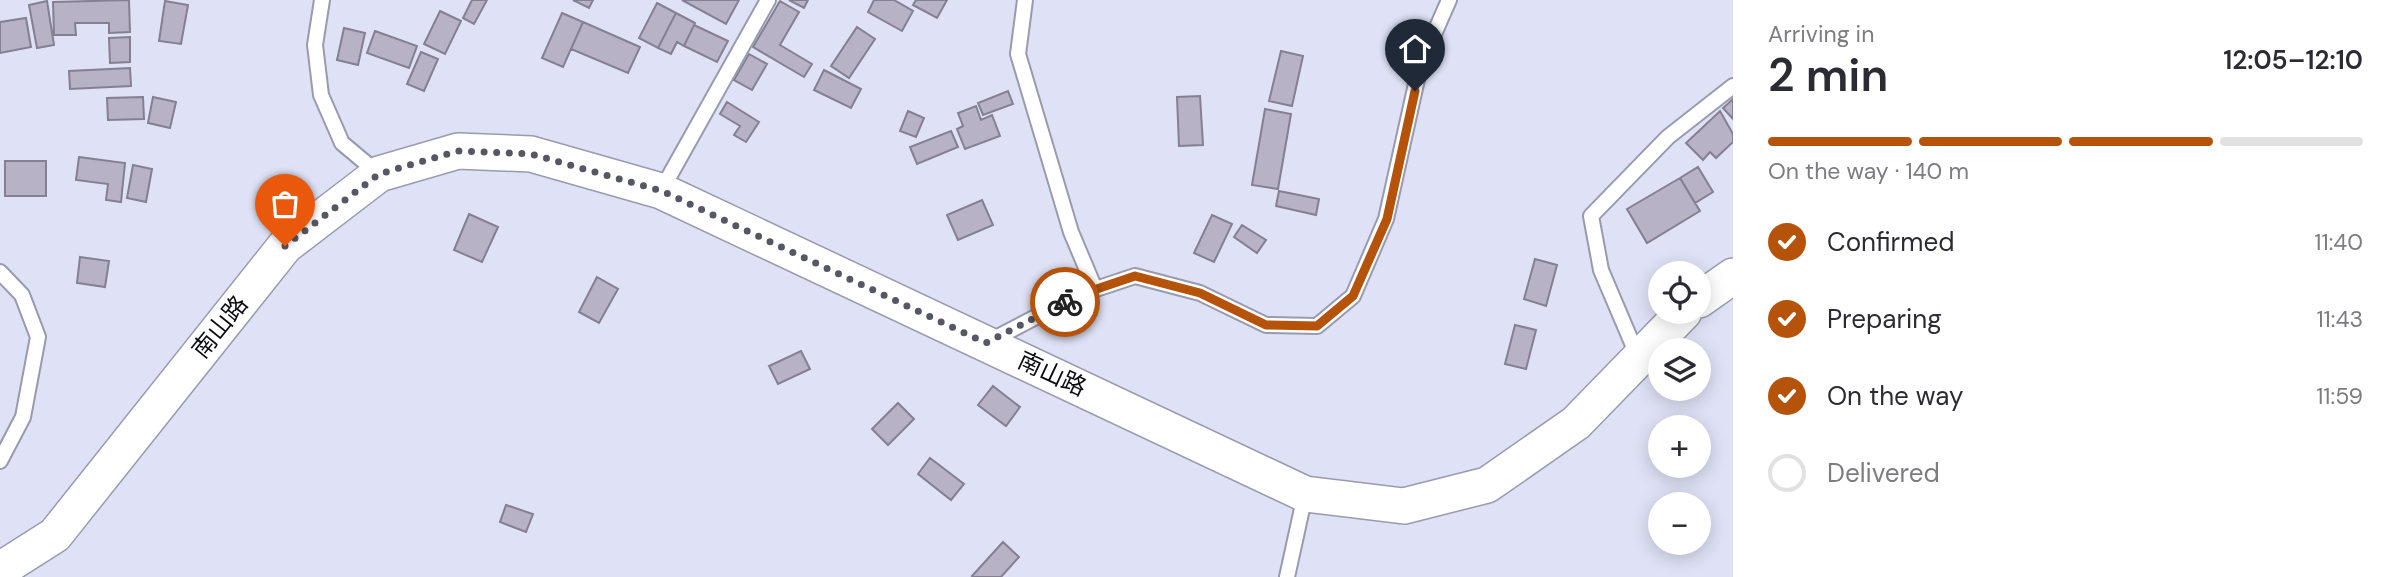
<!DOCTYPE html>
<html lang="en">
<head>
<meta charset="utf-8">
<style>
  :root { --surface:#fff; --page:#f7f7f7; --text:#2b2b33; --muted:#7c7c81; --line:#e1e1e2; --accent:#b45309 }
  body { margin:0; font-family:"DM Sans","Noto Sans SC",sans-serif; background:var(--page); color:var(--text); height:100vh; display:flex; flex-direction:column; font-size:26px; white-space:nowrap }
  * { box-sizing:border-box; margin:0 }
  p { font-size:23px; color:var(--muted) }
  .icon { flex:none; width:38px; height:38px; fill:none; stroke:currentColor; stroke-width:2; stroke-linecap:round; stroke-linejoin:round }
  .map { position:relative; flex:1; overflow:hidden }
  .drawer { display:flex; flex-direction:column; background:var(--surface); width:665px }
  .drawer>* { flex:none }
  .controls { position:absolute; left:1648px; top:261px; display:grid; gap:14px }
  .controls a { display:grid; place-items:center; width:63px; height:63px; border-radius:50%; background:var(--surface); box-shadow:0 4px 18px #0003; font-size:35px }
  .pin { position:absolute; display:grid; place-items:center; width:60px; height:60px; color:#fff; margin:-72px -30px; border-radius:50% 50% 50% 0; rotate:-45deg; box-shadow:0 0 7px #0007 }
  .pin .icon { rotate:45deg }
  .courier { position:absolute; display:grid; place-items:center; width:70px; height:70px; margin:-35px; border:5px solid #b45309; border-radius:50%; background:#fff; color:#222; box-shadow:0 2px 9px #0007 }
  .headline em { font-style:normal; font-weight:600 }
  .headline div { display:flex; flex-direction:column-reverse }
  .headline { display:flex; align-items:center; justify-content:space-between; height:119px; padding:0 35px }
  h1 { font-size:46px; font-weight:600; line-height:52px }
  .bar { display:grid; grid-template-columns:repeat(4,1fr); gap:10px 7px; align-content:center; height:84px; padding:0 35px }
  .bar i { height:9px; border-radius:5px; background:var(--line) }
  .bar .selected { background:var(--accent) }
  .bar p { grid-column:span 4 }
  ol { padding:0 35px; list-style:none }
  li { display:flex; align-items:center; gap:21px; height:77px }
  li p { margin-inline-start:auto }
  li .icon { padding:7px; border-radius:50%; background:var(--accent); color:#fff; stroke-width:4 }
  li:last-child { color:var(--muted) }
  li i { width:38px; height:38px; border:4px solid var(--line); border-radius:50% }
  main { display:flex; flex:1; min-height:0 }
  .map>svg:first-child { display:block }
</style>
</head>
<body>
<main>
<div class="map">
<svg width="1733" height="577" viewBox="0 0 1733 577">
  <rect width="100%" height="100%" fill="#dfe2f6"/>
  <path fill="#b7b2c5" stroke="#847f91" stroke-width="2" d="M 129,0 L 130,32 L 109,33 L 109,23 L 75,23 L 76,35 L 54,35 L 53,2 Z
    M 472,0 L 487,0 L 474,24 L 463,18 Z
    M 573,0 L 593,0 L 589,8 Z
    M 682,0 L 739,0 L 726,24 Z
    M 789,0 L 808,0 L 804,8 Z
    M 874,0 L 894,0 L 913,11 L 902,31 L 868,12 Z
    M 916,0 L 947,0 L 937,18 L 913,5 Z
    M 47,1 L 54,45 L 37,48 L 29,5 Z
    M 165,1 L 188,5 L 181,44 L 159,41 Z
    M 780,1 L 799,12 L 780,45 L 812,64 L 804,77 L 753,47 Z
    M 657,3 L 676,13 L 658,48 L 639,38 Z
    M 440,11 L 461,21 L 445,54 L 424,44 Z
    M 562,13 L 583,22 L 563,67 L 542,58 Z
    M 676,13 L 695,23 L 684,46 L 677,42 L 671,54 L 658,48 Z
    M 26,18 L 31,47 L 0,53 L 0,22 Z
    M 583,22 L 640,47 L 628,73 L 571,49 Z
    M 694,25 L 728,41 L 717,62 L 684,46 Z
    M 857,27 L 875,39 L 849,78 L 831,66 Z
    M 344,28 L 365,33 L 358,65 L 337,60 Z
    M 375,31 L 417,46 L 409,68 L 367,53 Z
    M 130,37 L 130,62 L 110,63 L 109,38 Z
    M 1281,51 L 1303,56 L 1292,106 L 1269,101 Z
    M 421,52 L 438,59 L 424,91 L 407,84 Z
    M 749,54 L 767,64 L 752,90 L 734,80 Z
    M 130,68 L 131,86 L 70,89 L 69,71 Z
    M 824,70 L 861,89 L 851,108 L 814,90 Z
    M 1008,91 L 1013,104 L 983,115 L 978,103 Z
    M 1200,96 L 1203,145 L 1179,146 L 1177,97 Z
    M 143,97 L 144,119 L 108,120 L 107,98 Z
    M 153,97 L 176,102 L 170,128 L 148,123 Z
    M 1733,99 L 1733,119 L 1723,108 Z
    M 727,102 L 759,122 L 746,142 L 734,135 L 740,126 L 720,114 Z
    M 976,106 L 981,120 L 992,115 L 1000,136 L 965,149 L 957,129 L 963,126 L 958,113 Z
    M 1265,109 L 1291,114 L 1278,189 L 1252,185 Z
    M 908,111 L 924,118 L 916,137 L 900,131 Z
    M 1720,111 L 1733,134 L 1733,142 L 1716,158 L 1710,152 L 1703,160 L 1686,143 Z
    M 951,131 L 958,147 L 917,164 L 910,147 Z
    M 79,157 L 125,163 L 121,202 L 106,200 L 108,184 L 76,180 Z
    M 5,161 L 46,161 L 46,196 L 5,196 Z
    M 133,165 L 152,169 L 146,202 L 127,198 Z
    M 1698,167 L 1713,192 L 1695,203 L 1680,178 Z
    M 1680,178 L 1700,211 L 1647,243 L 1627,209 Z
    M 1279,191 L 1319,199 L 1316,215 L 1276,206 Z
    M 982,200 L 993,225 L 958,240 L 947,215 Z
    M 469,214 L 498,227 L 482,262 L 454,250 Z
    M 1212,215 L 1232,224 L 1214,262 L 1194,253 Z
    M 1242,225 L 1266,240 L 1257,253 L 1234,237 Z
    M 80,257 L 109,261 L 105,287 L 77,283 Z
    M 1535,259 L 1557,265 L 1546,306 L 1524,299 Z
    M 597,277 L 618,289 L 599,323 L 579,312 Z
    M 1515,325 L 1536,330 L 1526,369 L 1505,364 Z
    M 801,351 L 810,369 L 778,384 L 769,366 Z
    M 993,386 L 1020,407 L 1006,426 L 978,405 Z
    M 898,403 L 914,419 L 888,445 L 872,429 Z
    M 930,458 L 964,484 L 951,500 L 918,474 Z
    M 506,505 L 533,514 L 526,532 L 500,522 Z
    M 1003,542 L 1019,557 L 1001,577 L 974,577 L 972,576 Z"/>
  <g fill="none" stroke-linecap="round" stroke-linejoin="round">
    <defs>
      <path id="service" d="M 322,0 L 315,45 L 321,95 L 342,143 L 379,174
        M 1025,0 L 1018,54 L 1071,232 L 1095,289
        M 661,191 L 768,0
        M 0,272 L 22,295 L 38,337 L 23,417 L 0,461
        M 990,341 L 1078,295 L 1135,276 L 1200,293 L 1266,325 L 1317,326 L 1353,296 L 1386,219 L 1420,66 L 1449,0
        M 1638,357 L 1601,270 L 1591,216 L 1668,137 L 1733,86
        M 1287,577 L 1305,495"/>
      <path id="tertiary" d="M 1699,300 L 1733,276
        M 0,570 L 55,535 L 285,246 L 379,174 L 458,151 L 531,154 L 661,191 L 1305,494 L 1404,506 L 1487,485 L 1576,423 L 1684,312"/>
    </defs>
    <use href="#service" stroke="#989bad" stroke-width="18"/>
    <use href="#tertiary" stroke="#989bad" stroke-width="38"/>
    <use href="#service" stroke="#fff" stroke-width="14"/>
    <use href="#tertiary" stroke="#fff" stroke-width="35"/>
  </g>
  <g fill="none" stroke-linecap="round" stroke-linejoin="round">
    <path stroke="#555762" stroke-width="7" stroke-dasharray="0 12.6" d="M 285,246 L 379,174 L 458,151 L 531,154 L 662,191 L 986,343 L 1065,302"/>
    <path stroke="#b45309" stroke-width="9" d="M 1065,302 L 1079,295 L 1135,276 L 1200,293 L 1266,325 L 1317,326 L 1353,296 L 1387,219 L 1415,91"/>
  </g>
  <g text-anchor="middle" stroke-width="5" stroke-linejoin="round" paint-order="stroke">
    <g font-size="24" fill="#0b0c12" stroke="#fff">
      <text transform="translate(220 327) rotate(-51)" y="8">南山路</text>
      <text transform="translate(1052 374) rotate(25)" y="8">南山路</text>
    </g>
  </g>
</svg>
<div class="controls">
<a><svg class="icon" aria-label="locate" viewBox="0 0 24 24"><circle cx="12" cy="12" r="6"/><path d="M12 2v4M12 18v4M2 12h4M18 12h4"/></svg></a>
<a><svg class="icon" aria-label="layers" viewBox="0 0 24 24"><path d="M12 4l9 5-9 5-9-5zM3 14l9 5 9-5"/></svg></a>
<a>+</a>
<a>−</a>
</div>
<div class="pin" style="left:285px;top:246px;background:#ea580c"><svg class="icon" aria-label="bag" viewBox="0 0 24 24"><path d="M5 8h14l-1 12H6zM9 8a3 3 0 0 1 6 0"/></svg></div>
<div class="pin" style="left:1415px;top:91px;background:#1f2937"><svg class="icon" aria-label="home" viewBox="0 0 24 24"><path d="M3 11l9-7 9 7M6 9v11h12V9"/></svg></div>
<div class="courier" style="left:1065px;top:302px"><svg class="icon" aria-label="bike" viewBox="0 0 24 24"><circle cx="6" cy="16" r="4"/><circle cx="18" cy="16" r="4"/><path d="M6 16l4-8h5l3 8M10 8l3 8H6M13 5h3"/></svg></div>
</div>
<section class="drawer">
<div class="headline"><div><h1>2 min</h1><p>Arriving in</p></div><em>12:05–12:10</em></div>
<div class="bar"><i class="selected"></i><i class="selected"></i><i class="selected"></i><i></i><p>On the way · 140 m</p></div>
<ol>
<li><svg class="icon" aria-label="check" viewBox="0 0 24 24"><path d="M5 12l5 5 9-10"/></svg>Confirmed<p>11:40</p></li>
<li><svg class="icon" aria-label="check" viewBox="0 0 24 24"><path d="M5 12l5 5 9-10"/></svg>Preparing<p>11:43</p></li>
<li><svg class="icon" aria-label="check" viewBox="0 0 24 24"><path d="M5 12l5 5 9-10"/></svg>On the way<p>11:59</p></li>
<li><i></i>Delivered</li>
</ol>
</section>
</main>
</body>
</html>
